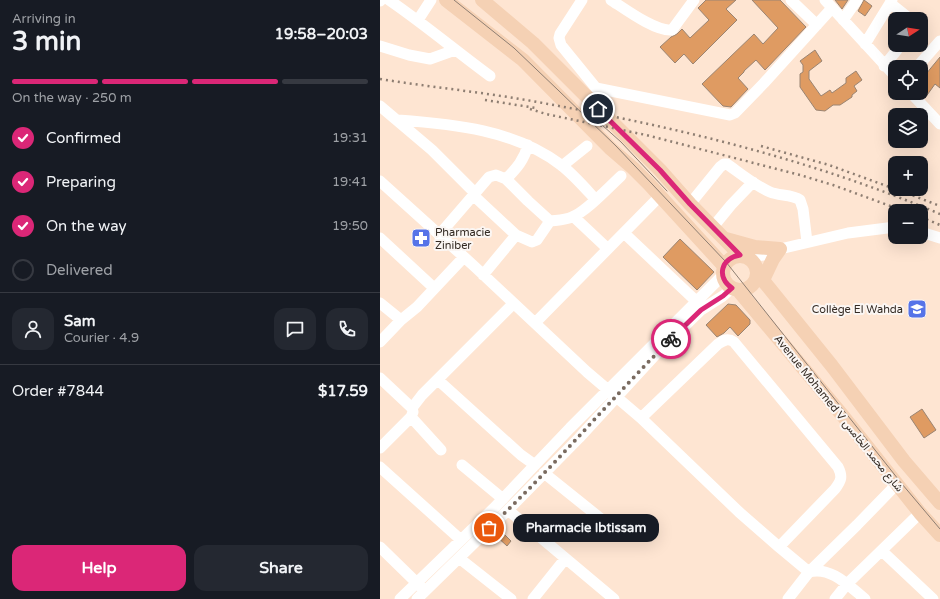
<!DOCTYPE html>
<html lang="en">
<head>
<meta charset="utf-8">
<style>
  :root { --surface:#171b24; --page:#242831; --text:#f1f3f6; --muted:#9ea1a6; --line:#363941; --accent:#db2777 }
  body { margin:0; font-family:"Varela Round",Vazirmatn,sans-serif; background:var(--page); color:var(--text); height:100vh; display:flex; flex-direction:column; font-size:15px; white-space:nowrap }
  * { box-sizing:border-box; margin:0 }
  p { font-size:13px; color:var(--muted) }
  .icon { flex:none; width:22px; height:22px; fill:none; stroke:currentColor; stroke-width:2; stroke-linecap:round; stroke-linejoin:round }
  .map { position:relative; flex:1; overflow:hidden }
  .sheet { display:flex; flex-direction:column; background:var(--surface); width:380px }
  .sheet>* { flex:none }
  .needle { width:26px; rotate:78deg }
  .controls { position:absolute; left:508px; top:12px; display:grid; gap:8px }
  .controls a { display:grid; place-items:center; width:40px; height:40px; border-radius:8px; background:var(--surface); box-shadow:0 4px 16px #0002; font-size:20px }
  .pin { position:absolute; display:grid; place-items:center; width:34px; height:34px; color:#fff; margin:-17px; border:2px solid #fff; border-radius:50%; box-shadow:0 1px 4px #0007 }
  .courier { position:absolute; display:grid; place-items:center; width:40px; height:40px; margin:-20px; border:3px solid #db2777; border-radius:50%; background:#fff; color:#222; box-shadow:0 1px 5px #0007 }
  .bubble { position:absolute; height:28px; border-radius:12px; background:var(--surface); box-shadow:0 4px 16px #0002; font-size:13px; font-weight:700; line-height:28px; text-align:center }
  .overview em { font-style:normal; font-weight:700 }
  .overview div { display:flex; flex-direction:column-reverse }
  .overview { display:flex; align-items:center; justify-content:space-between; height:68px; padding:0 12px }
  h1 { font-size:26px; font-weight:700; line-height:30px }
  .bar { display:grid; grid-template-columns:repeat(4,1fr); gap:6px 4px; align-content:center; height:48px; padding:0 12px }
  .bar i { height:5px; border-radius:3px; background:var(--line) }
  .bar .selected { background:var(--accent) }
  .bar p { grid-column:span 4 }
  .line { display:flex; align-items:center; gap:10px; padding:0 12px; border-top:1px solid var(--line) }
  .line div { flex:1 }
  .round { display:grid; place-items:center; flex:none; width:42px; height:42px; border-radius:12px; background:var(--page) }
  ol { padding:0 12px; list-style:none }
  li { display:flex; align-items:center; gap:12px; height:44px }
  li p { margin-inline-start:auto }
  li .icon { padding:4px; border-radius:50%; background:var(--accent); color:#fff; stroke-width:4 }
  li:last-child { color:var(--muted) }
  li i { width:22px; height:22px; border:2px solid var(--line); border-radius:50% }
  .button { display:flex; gap:8px; margin-top:auto; padding:8px 12px }
  .button a { flex:1; height:46px; border-radius:12px; background:var(--accent); color:#fff; font-size:16px; font-weight:700; line-height:46px; text-align:center }
  .button a+a { background:var(--page); color:var(--text) }
  main { display:flex; flex:1; min-height:0 }
  .map>svg:first-child { display:block }
</style>
</head>
<body>
<main>
<section class="sheet">
<div class="overview"><div><h1>3 min</h1><p>Arriving in</p></div><em>19:58–20:03</em></div>
<div class="bar"><i class="selected"></i><i class="selected"></i><i class="selected"></i><i></i><p>On the way · 250 m</p></div>
<ol>
<li><svg class="icon" aria-label="check" viewBox="0 0 24 24"><path d="M5 12l5 5 9-10"/></svg>Confirmed<p>19:31</p></li>
<li><svg class="icon" aria-label="check" viewBox="0 0 24 24"><path d="M5 12l5 5 9-10"/></svg>Preparing<p>19:41</p></li>
<li><svg class="icon" aria-label="check" viewBox="0 0 24 24"><path d="M5 12l5 5 9-10"/></svg>On the way<p>19:50</p></li>
<li><i></i>Delivered</li>
</ol>
<div class="line" style="height:72px"><a class="round"><svg class="icon" aria-label="person" viewBox="0 0 24 24"><circle cx="12" cy="8" r="4"/><path d="M4 21q1-7 8-7t8 7"/></svg></a><div><b>Sam</b><p>Courier · 4.9</p></div><a class="round"><svg class="icon" aria-label="chat" viewBox="0 0 24 24"><path d="M4 5h16v11H9l-5 4z"/></svg></a><a class="round"><svg class="icon" aria-label="phone" viewBox="0 0 24 24"><path d="M5 4h4l2 5-3 2q2 4 5 5l2-3 5 2v4C11 20 4 13 5 4z"/></svg></a></div>
<div class="line" style="height:52px"><div>Order #7844</div><b>$17.59</b></div>
<div class="button"><a>Help</a><a>Share</a></div>
</section>
<div class="map">
<svg width="560" height="599" viewBox="0 0 560 599">
  <rect width="100%" height="100%" fill="#fee5d2"/>
  <path fill="#df9b62" stroke="#9a8472" d="M 326,0 L 356,0 L 346,9 L 357,20 L 313,64 L 304,54 L 295,63 L 280,47 L 291,37 L 297,34 L 302,29 L 310,38 L 329,20 L 318,8 Z
    M 372,0 L 400,0 L 426,27 L 385,70 L 376,60 L 364,71 L 364,72 L 358,78 L 368,89 L 351,107 L 343,106 L 322,84 L 374,34 L 383,44 L 398,28 Z
    M 455,0 L 468,0 L 462,9 Z
    M 484,0 L 492,6 L 485,16 L 478,11 Z
    M 435,50 L 442,61 L 429,71 L 429,79 L 441,96 L 450,90 L 452,93 L 466,83 L 466,78 L 476,71 L 482,80 L 474,86 L 477,91 L 472,95 L 472,97 L 460,105 L 453,105 L 445,111 L 436,110 L 420,87 L 420,74 L 423,72 L 423,65 L 420,61 Z
    M 560,57 L 560,88 L 555,84 L 545,98 L 541,93 L 541,80 Z
    M 40,233 L 46,239 L 39,247 L 33,241 Z
    M 300,239 L 334,272 L 317,290 L 283,257 Z
    M 348,304 L 356,305 L 370,320 L 370,324 L 358,336 L 350,327 L 344,333 L 337,337 L 326,325 Z
    M 542,409 L 556,430 L 544,438 L 530,417 Z
    M 120,530 L 131,541 L 127,546 L 115,535 Z"/>
  <g fill="none" stroke-linecap="round" stroke-linejoin="round">
    <path stroke="#fff" stroke-width="11" d="M 9,0 C 44,24 76,51 110,76
      M 202,0 L 180,34 L 179,38 L 181,45 L 216,88 L 350,115 L 355,113 L 384,83 L 452,8
      M 231,0 C 245,9 276,32 292,30 L 314,0
      M 411,0 L 437,25
      M 445,0 L 515,76
      M 0,1 L 1,0
      M 510,3 L 530,19
      M 38,20 L 51,0
      M 463,20 L 477,0
      M 485,44 L 512,0
      M 0,46 L 29,55 L 50,59 L 75,50
      M 504,66 L 517,50
      M 537,67 L 560,41
      M 531,93 L 560,124
      M 0,106 L 52,150 L 95,193
      M 18,120 C 74,124 135,130 181,165 C 194,175 205,188 216,200
      M 182,166 L 207,146
      M 126,179 L 148,201 L 170,221 C 178,220 185,220 192,217 C 206,212 229,187 241,176
      M 0,181 L 94,266 L 207,372 L 261,418 L 359,512 L 399,547 L 429,572 C 451,566 469,586 485,599
      M 93,195 L 136,235 L 152,242 L 157,240 L 170,221
      M 310,204 L 340,167 L 344,164 L 347,164 C 361,174 374,185 390,192 C 399,196 412,194 420,200 L 423,209 L 427,242
      M 194,217 L 228,249
      M 333,227 L 351,205 L 373,182
      M 541,232 L 560,238
      M 244,233 L 316,301
      M 59,235 L 109,177 L 116,175 L 126,179 C 137,168 144,160 148,145
      M 0,238 L 54,288
      M 368,257 L 384,255 L 400,249 L 468,233 L 515,227
      M 103,275 L 136,235
      M 0,303 L 21,320
      M 155,323 L 280,196
      M 0,342 L 21,320 L 37,307 L 84,257
      M 0,378 L 32,408
      M 58,380 L 141,455 L 155,465
      M 31,417 L 61,450
      M 261,418 L 338,344 C 344,340 348,338 354,342 L 458,467 C 463,477 461,481 455,489 L 399,547
      M 0,448 L 31,417 L 33,412 L 32,408 L 42,395 L 133,304
      M 82,465 L 123,499
      M 0,467 L 81,540
      M 164,473 L 225,522
      M 128,510 L 234,599
      M 0,547 L 41,587
      M 502,551 L 553,599
      M 79,558 L 131,599
      M 20,599 L 114,508 L 190,428 L 343,275
      M 37,599 L 128,510 L 199,438 L 277,353 L 321,310 L 343,296 L 352,288
      M 153,599 L 185,559
      M 408,599 L 429,572 L 477,525 L 511,490 L 516,483
      M 455,599 L 467,584 L 540,513"/>
    <path stroke="#f5d1b4" stroke-width="14" d="M 66,0 L 143,60 L 231,149 L 253,168 L 269,184 L 344,266
      M 102,0 L 153,43 L 280,170 L 310,204 L 360,255
      M 346,239 L 375,247 L 400,249
      M343 273a17 17 0 1 1 34 0a17 17 0 1 1-34 0Z
      M 377,273 L 452,366 L 524,461 L 560,503
      M 383,280 L 393,259 L 400,249
      M 358,290 L 463,416 L 540,513 L 560,535"/>
    <path stroke="#8e7e72" stroke-width="1" d="M 74,0 L 134,48 L 178,90 L 236,146 L 346,262 L 522,484 L 560,529
      M 222,125 L 241,142 L 287,191"/>
    <path stroke="#8e7e72" stroke-width="2.5" stroke-dasharray="2 4" stroke-linecap="butt" d="M 0,79 C 56,88 112,93 168,104 C 301,128 435,161 560,214
      M 105,100 L 156,108
      M 150,109 L 166,114 L 266,135 L 420,175 L 453,185 L 524,211
      M 381,146 L 449,165 L 515,189
      M 516,189 L 560,206
      M 541,217 L 560,225"/>
  </g>
  <g fill="none" stroke-linecap="round" stroke-linejoin="round">
    <path stroke="#7a6b60" stroke-width="4" stroke-dasharray="0 7.2" d="M 109,528 C 173,468 229,401 291,339"/>
    <path stroke="#db2777" stroke-width="5" d="M 218,109 L 280,170 L 310,204 L 360,255 C 341,258 336,277 352,288 L 343,296 L 321,310 L 291,339"/>
  </g>
  <defs>
    <symbol id="pharmacy-square" viewBox="-11 -11 22 22"><rect x="-9" y="-9" width="18" height="18" rx="4" fill="#5673e8" stroke="#fbf6f3"/><path d="M-2-6h4v4h4v4h-4v4h-4v-4h-4v-4h4Z" fill="#fff"/></symbol>
    <symbol id="school-square" viewBox="-11 -11 22 22"><rect x="-9" y="-9" width="18" height="18" rx="4" fill="#5673e8" stroke="#fbf6f3"/><path d="M0-5L7-2L0 1L-7-2ZM-4 1L0 2.5L4 1V4Q0 6-4 4Z" fill="#fff"/></symbol>
  </defs>
  <g fill-rule="evenodd">
    <use href="#pharmacy-square" x="30" y="227" width="22" height="22"/>
    <use href="#school-square" x="526" y="298" width="22" height="22"/>
  </g>
  <g text-anchor="middle" stroke-width="4" stroke-linejoin="round" paint-order="stroke">
    <g font-size="11" fill="#332a23" stroke="#fbf6f3" text-anchor="start">
      <text x="55" y="236">Pharmacie<tspan x="55" dy="13">Ziniber</tspan></text>
      <text x="523" y="313" text-anchor="end">Collège El Wahda</text>
    </g>
    <g font-size="11" fill="#332a23" stroke="#fbf6f3">
      <text transform="translate(459 413) rotate(51)" y="4">Avenue Mohamed V شارع محمد الخامس</text>
    </g>
  </g>
</svg>
<div class="controls">
<a><svg class="needle" viewBox="-14 -14 28 28"><path d="M0-13l5 13h-10z" fill="#e53935"/><path d="M0 13l5-13h-10z" fill="#9ea1a6"/></svg></a>
<a><svg class="icon" aria-label="locate" viewBox="0 0 24 24"><circle cx="12" cy="12" r="6"/><path d="M12 2v4M12 18v4M2 12h4M18 12h4"/></svg></a>
<a><svg class="icon" aria-label="layers" viewBox="0 0 24 24"><path d="M12 4l9 5-9 5-9-5zM3 14l9 5 9-5"/></svg></a>
<a>+</a>
<a>−</a>
</div>
<div class="pin" style="left:109px;top:528px;background:#ea580c"><svg class="icon" aria-label="bag" viewBox="0 0 24 24"><path d="M5 8h14l-1 12H6zM9 8a3 3 0 0 1 6 0"/></svg></div>
<div class="pin" style="left:218px;top:109px;background:#1f2937"><svg class="icon" aria-label="home" viewBox="0 0 24 24"><path d="M3 11l9-7 9 7M6 9v11h12V9"/></svg></div>
<div class="courier" style="left:291px;top:339px"><svg class="icon" aria-label="bike" viewBox="0 0 24 24"><circle cx="6" cy="16" r="4"/><circle cx="18" cy="16" r="4"/><path d="M6 16l4-8h5l3 8M10 8l3 8H6M13 5h3"/></svg></div>
<div class="bubble" style="left:133px;top:514px;width:146px">Pharmacie Ibtissam</div>
</div>
</main>
</body>
</html>
